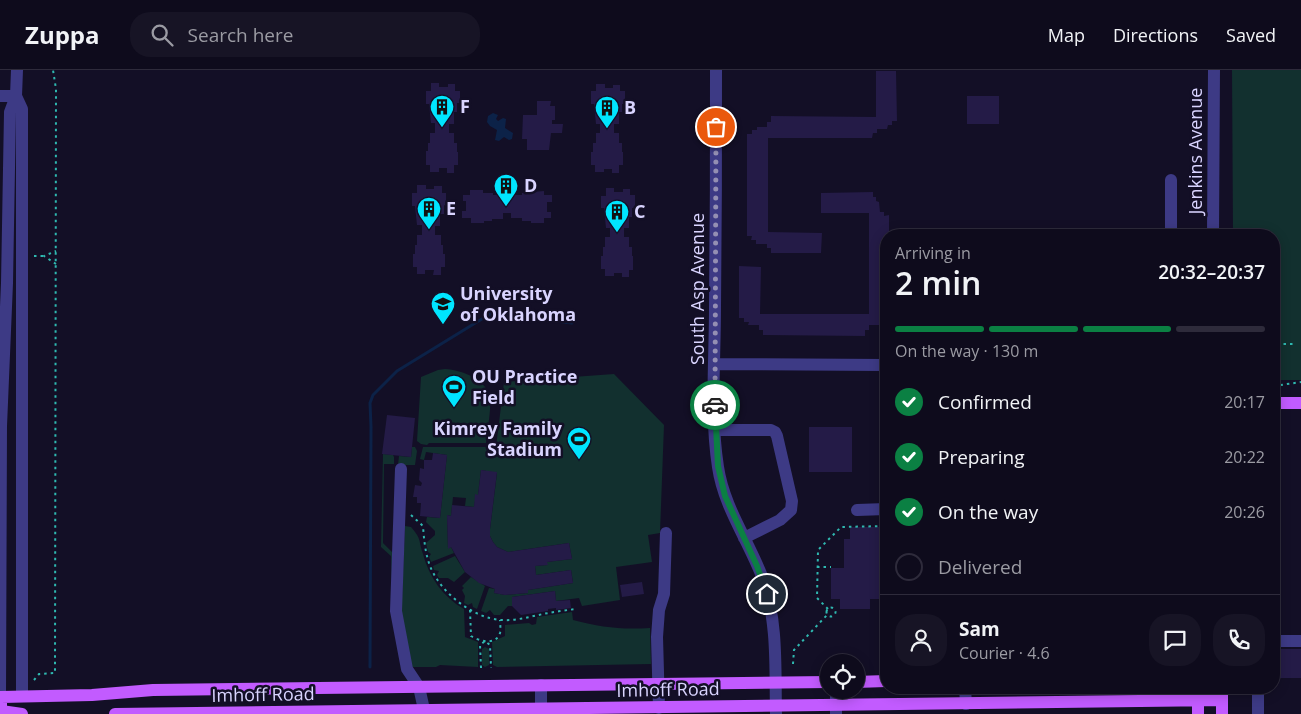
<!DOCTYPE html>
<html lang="en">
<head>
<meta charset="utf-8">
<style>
  :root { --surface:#0e0b1c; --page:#171425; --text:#f1f3f6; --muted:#9b9ba3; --line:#2e2b3b; --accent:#0b8043 }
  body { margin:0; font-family:"Open Sans",sans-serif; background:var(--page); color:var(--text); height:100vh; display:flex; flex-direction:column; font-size:19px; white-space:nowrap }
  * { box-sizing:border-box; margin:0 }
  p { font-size:16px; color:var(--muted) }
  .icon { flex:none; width:28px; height:28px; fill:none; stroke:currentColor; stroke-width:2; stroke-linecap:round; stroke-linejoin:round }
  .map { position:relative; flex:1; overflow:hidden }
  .details { position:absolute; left:880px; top:159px; width:400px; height:465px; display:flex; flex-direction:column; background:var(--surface); border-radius:20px; box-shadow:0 2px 12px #0003,0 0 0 1px var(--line) }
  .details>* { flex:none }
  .buttons { position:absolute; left:820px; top:584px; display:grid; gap:10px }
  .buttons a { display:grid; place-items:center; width:45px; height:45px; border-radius:50%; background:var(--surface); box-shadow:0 2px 12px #0003,0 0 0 1px var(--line); font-size:25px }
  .pin { position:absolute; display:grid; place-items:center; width:42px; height:42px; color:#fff; margin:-21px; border:2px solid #fff; border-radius:50%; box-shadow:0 1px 5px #0007 }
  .courier { position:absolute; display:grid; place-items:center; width:50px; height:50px; margin:-25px; border:4px solid #0b8043; border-radius:50%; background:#fff; color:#222; box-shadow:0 1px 6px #0007 }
  .overview em { font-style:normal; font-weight:600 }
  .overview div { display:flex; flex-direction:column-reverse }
  .overview { display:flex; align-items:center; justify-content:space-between; height:85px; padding:0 15px }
  h1 { font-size:32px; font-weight:600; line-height:38px }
  .bar { display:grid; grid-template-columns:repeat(4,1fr); gap:8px 5px; align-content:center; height:60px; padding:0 15px }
  .bar i { height:6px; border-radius:4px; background:var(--line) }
  .bar .on { background:var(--accent) }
  .bar p { grid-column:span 4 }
  .line { display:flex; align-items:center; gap:12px; padding:0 15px; border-top:1px solid var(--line) }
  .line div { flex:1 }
  .round { display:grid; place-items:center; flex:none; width:52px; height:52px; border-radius:20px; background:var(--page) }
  ol { padding:0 15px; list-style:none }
  li { display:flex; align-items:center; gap:15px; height:55px }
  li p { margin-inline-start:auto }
  li .icon { padding:5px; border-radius:50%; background:var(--accent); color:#fff; stroke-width:4 }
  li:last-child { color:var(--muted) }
  li i { width:28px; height:28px; border:2px solid var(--line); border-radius:50% }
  header { display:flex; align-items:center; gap:30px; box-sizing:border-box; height:70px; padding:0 25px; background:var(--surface); border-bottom:1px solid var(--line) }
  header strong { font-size:24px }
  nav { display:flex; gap:28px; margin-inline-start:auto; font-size:18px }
  .search { width:350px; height:45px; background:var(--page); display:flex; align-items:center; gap:12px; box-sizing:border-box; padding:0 18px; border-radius:20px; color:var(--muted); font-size:19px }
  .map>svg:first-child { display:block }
</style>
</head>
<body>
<header>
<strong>Zuppa</strong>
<div class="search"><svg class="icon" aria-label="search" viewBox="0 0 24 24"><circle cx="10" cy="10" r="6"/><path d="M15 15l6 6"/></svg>Search here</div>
<nav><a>Map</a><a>Directions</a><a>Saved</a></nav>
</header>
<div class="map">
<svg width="1301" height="644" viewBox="0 0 1301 644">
  <rect width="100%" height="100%" fill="#130f26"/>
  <path fill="#12302f" d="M 1232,0 L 1301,0 L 1301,310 L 1274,310 L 1274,165 L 1233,165 Z
    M 445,299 C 462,300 489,310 490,330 C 491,344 487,359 486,373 L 429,373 L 427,375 L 421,374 L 417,371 L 421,307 L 438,300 Z
    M 614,304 L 664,355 L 660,463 L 648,465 L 652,492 L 616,497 L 620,530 L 582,536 L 579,528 L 556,531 L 555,521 L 512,527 L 512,536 L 508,536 L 500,545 L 494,545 L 490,540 L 486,543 L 481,541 L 489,518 L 495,519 L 494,523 L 505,525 L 528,523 L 528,520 L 573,513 L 571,500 L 536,505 L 535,496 L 547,495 L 547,492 L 572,489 L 569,473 L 508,482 L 497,477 L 493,472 L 490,466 L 490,459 L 497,403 L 481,400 L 478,425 L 476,425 L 474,437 L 465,436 L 466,428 L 453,427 L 451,446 L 447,445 L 448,478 L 451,477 L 454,483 L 431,492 L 429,487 L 431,484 L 428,482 L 426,473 L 435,465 L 435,461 L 426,452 L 427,447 L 440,448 L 447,385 L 426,382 L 424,390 L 420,389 L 423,377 L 496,377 L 504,312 Z
    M 412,377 L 415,377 L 417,381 L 415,395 L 398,395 L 399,386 L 411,387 Z
    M 383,384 L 393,385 L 394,387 L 394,394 L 384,394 L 383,473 L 395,485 L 392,518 L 391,486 L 381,477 Z
    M 405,456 L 411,457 C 422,470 418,469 423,484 C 429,507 443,527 464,539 L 465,567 L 478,572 L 478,597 L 440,595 L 436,597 L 411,597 L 401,550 Z
    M 455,486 L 465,502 L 454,512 L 448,508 L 439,508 L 437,505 L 439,501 L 434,500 L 433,496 Z
    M 471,507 L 485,516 L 477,539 L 473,537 L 472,533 L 468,535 L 464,533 L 465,526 L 462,520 L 464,518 L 462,516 Z
    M 572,542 L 573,550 C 601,557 620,560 650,558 L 651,594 L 497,597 L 493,595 L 492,572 L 505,566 L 505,555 L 529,553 L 532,555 L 536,554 L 537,547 Z
    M 485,577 L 489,579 L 489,595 L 485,597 L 482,595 L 482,579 Z"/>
  <path fill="#0c2248" d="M 493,43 L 498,45 L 496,49 L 498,51 L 503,48 L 506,49 L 505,58 L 513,63 L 512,69 L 509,70 L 504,67 L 499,71 L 495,70 L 497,60 L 490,56 L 487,52 L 488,46 Z"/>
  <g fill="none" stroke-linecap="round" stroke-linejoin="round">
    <path stroke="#0c2248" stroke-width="3" d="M 370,597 L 371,357 L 370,333 L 373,325 L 397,301 L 490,244 L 572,253"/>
  </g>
  <path fill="#241b47" d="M 876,1 L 896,1 L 897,51 L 892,51 L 892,55 L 888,55 L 887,59 L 877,59 L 877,63 L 873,63 L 872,68 L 768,68 L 768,162 L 822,163 L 821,183 L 771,183 L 771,178 L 767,178 L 767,174 L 756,174 L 756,170 L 751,170 L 752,166 L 747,166 L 747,64 L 752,64 L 752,60 L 757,60 L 757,57 L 767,57 L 767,52 L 771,52 L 771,46 L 876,47 Z
    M 431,13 L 439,13 L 439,17 L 448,17 L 448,14 L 455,14 L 455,21 L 460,21 L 460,33 L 457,33 L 457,42 L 454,42 L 454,54 L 449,54 L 449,63 L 454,63 L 454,73 L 457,73 L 457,82 L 458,82 L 458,95 L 454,95 L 454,103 L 447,103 L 447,98 L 439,98 L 439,102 L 430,102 L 430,95 L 426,95 L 426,81 L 428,81 L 428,73 L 430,73 L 430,63 L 435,63 L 435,53 L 431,53 L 429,34 L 426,34 L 426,21 L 431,21 Z
    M 596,14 L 605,14 L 605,18 L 613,18 L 613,15 L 620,15 L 620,21 L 625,21 L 625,34 L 622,34 L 622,42 L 619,42 L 619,54 L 614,54 L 614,63 L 619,63 L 619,73 L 622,73 L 622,82 L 623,82 L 623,95 L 619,95 L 619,103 L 612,103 L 612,99 L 604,99 L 604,102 L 595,102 L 595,95 L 591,95 L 591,82 L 593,82 L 593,73 L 596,73 L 596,63 L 600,63 L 600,54 L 596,54 L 594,34 L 591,34 L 591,21 L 596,21 Z
    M 967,26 L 999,26 L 999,54 L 967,54 Z
    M 537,31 L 551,31 L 550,36 L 555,36 L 555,50 L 552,50 L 552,54 L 563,54 L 562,63 L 551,63 L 549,80 L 527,80 L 527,69 L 522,69 L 523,45 L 537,45 Z
    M 417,115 L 426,115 L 426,119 L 434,119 L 434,116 L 442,116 L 442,123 L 446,123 L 446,136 L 444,135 L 444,144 L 440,144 L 440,156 L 435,156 L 435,165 L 441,165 L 441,175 L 443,175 L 443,184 L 445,184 L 445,197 L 441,197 L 441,205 L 433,205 L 434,200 L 425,200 L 425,204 L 417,204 L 417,197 L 413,197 L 413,184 L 415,184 L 415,175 L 417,175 L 417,165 L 422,165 L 422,155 L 417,155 L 415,136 L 412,136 L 412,123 L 417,123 Z
    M 606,118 L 614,118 L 614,122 L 623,122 L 623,119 L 630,119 L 630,125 L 635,125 L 635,138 L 632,138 L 632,147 L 629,147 L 629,158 L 624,158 L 624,167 L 629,167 L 629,177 L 632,177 L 632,186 L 633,186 L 633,200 L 629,200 L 629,207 L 622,207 L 622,203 L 614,203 L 614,206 L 605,206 L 605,199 L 601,199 L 601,186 L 603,186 L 603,177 L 605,177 L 605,167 L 610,167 L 610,158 L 606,158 L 604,138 L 601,138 L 601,126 L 606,126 Z
    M 470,120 L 483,120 L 483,123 L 493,123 L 493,125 L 503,125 L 503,130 L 512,130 L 512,125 L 522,125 L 522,123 L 544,121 L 544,125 L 552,125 L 552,132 L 547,132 L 547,142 L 551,142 L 551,148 L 544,148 L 544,153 L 531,153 L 531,151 L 522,151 L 522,148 L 511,148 L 511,143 L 503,143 L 503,149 L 492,149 L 492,151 L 484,151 L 484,153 L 471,153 L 471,148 L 462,148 L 462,141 L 466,141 L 466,131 L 463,131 L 463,125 L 470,125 Z
    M 873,122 L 873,127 L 876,127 L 876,131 L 879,132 L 880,142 L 884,142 L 884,146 L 889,145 L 889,165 L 886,165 L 886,249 L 884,249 L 884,252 L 880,252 L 880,255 L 869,255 L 869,260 L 865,260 L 865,266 L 763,265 L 763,260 L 759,260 L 759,255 L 748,255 L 749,252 L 744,252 L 744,248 L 739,248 L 739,196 L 761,197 L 760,244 L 869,244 L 869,143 L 821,143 L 821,123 Z
    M 387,345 L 415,348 L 411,387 L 382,384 Z
    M 809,357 L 852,357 L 852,402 L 809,402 Z
    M 433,383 L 447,385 L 440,448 L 420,446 L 421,433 L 417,433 L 417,427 L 413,427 L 415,415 L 421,416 L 422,413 L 419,410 L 420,398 L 424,399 L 424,390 L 432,390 Z
    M 481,400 L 497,402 L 490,459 L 490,466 L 493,472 L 497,477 L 508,482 L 569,473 L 572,489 L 547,492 L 548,495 L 535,496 L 536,505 L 571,500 L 573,513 L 528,520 L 528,523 L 505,525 L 494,523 L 495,519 L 479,513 L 465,502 L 451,477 L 448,479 L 447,445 L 451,446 L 452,435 L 474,437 L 475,424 L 478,425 Z
    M 850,457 L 886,457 L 886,529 L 870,529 L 870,539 L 840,539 L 840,529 L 831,529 L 831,498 L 844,498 L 844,469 L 850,469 Z
    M 642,512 L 644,524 L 622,527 L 620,515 Z
    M 555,521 L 556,531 L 570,530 L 571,538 L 556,540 L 556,538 L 548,539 L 548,541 L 521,545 L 512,536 L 512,527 Z
    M 1274,579 L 1301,579 L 1301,608 L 1274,608 Z"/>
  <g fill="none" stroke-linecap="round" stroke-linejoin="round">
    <path stroke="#2fb8b0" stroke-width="2" stroke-dasharray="2.5 4" stroke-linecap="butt" d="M 34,186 L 44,186
      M 56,194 L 44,186 L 56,181
      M 1274,316 L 1301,312
      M 1280,316 L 1280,274 L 1293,274
      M 411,445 L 423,456 C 424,469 425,481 429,493 C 438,521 472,548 501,550 C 515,551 529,547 543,544 C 554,542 566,540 577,539
      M 817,497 L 831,497
      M826.5 542a4.5 4.5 0 1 1 9 0a4.5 4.5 0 1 1-9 0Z
      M 828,539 L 817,528 L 818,480 L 841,457 L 886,456
      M 470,540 L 471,566 C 479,571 496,576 500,563 C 501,559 500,554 500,550
      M 793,594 L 794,580 L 827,545
      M 481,598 L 480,575 L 485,571 L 490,575 L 491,598
      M 34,610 L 39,604 L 55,603 L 56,19 L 53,0"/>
    <path stroke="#3d3a85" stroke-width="12" d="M 716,0 C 716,79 716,159 715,238 C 715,291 710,345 718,397 C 724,438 749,471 763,509 C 778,553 775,598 776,644
      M 0,26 L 16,26
      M 16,26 L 22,39 L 22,626
      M 1171,110 L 1171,165
      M 1213,165 L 1214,0
      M 715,294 L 886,295
      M 715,360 L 771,360 L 775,362 L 777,366 L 792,431 L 791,440 L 780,450 L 744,468
      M 401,399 L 396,541 L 407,599 L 419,617 L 425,644
      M 857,440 L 886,439
      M 1274,571 L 1301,571
      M 541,615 L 541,639
      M 965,618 L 966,634
      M 836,620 L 836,644
      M 0,627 L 1,356 L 7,213 L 10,42 L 16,26 L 17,0
      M 659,638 L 657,567 L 659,540 L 664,524 L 666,463
      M 1258,644 L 1258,618"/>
    <path stroke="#c25bff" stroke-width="12" d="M 1274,333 L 1301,333
      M 856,612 L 886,611
      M 1198,618 L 1198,644
      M 1222,618 L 1222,644
      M 1,641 L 22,644
      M 1,644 L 1,627 L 92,625 L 153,620 L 829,612
      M 115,644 L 1222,630"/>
  </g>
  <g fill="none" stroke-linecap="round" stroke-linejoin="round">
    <path stroke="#948fb3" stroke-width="5" stroke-dasharray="0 9" d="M 715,335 L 716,57"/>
    <path stroke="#0b8043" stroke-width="6" d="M 715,335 L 718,396 L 725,426 L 757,496 L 767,524"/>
  </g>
  <defs>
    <symbol id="building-pin" viewBox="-11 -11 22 30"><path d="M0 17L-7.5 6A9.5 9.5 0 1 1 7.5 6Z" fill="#00e5ff" stroke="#130f26"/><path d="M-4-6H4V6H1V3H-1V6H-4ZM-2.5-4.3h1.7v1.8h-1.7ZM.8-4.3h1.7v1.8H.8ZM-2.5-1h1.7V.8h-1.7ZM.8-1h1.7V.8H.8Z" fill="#111"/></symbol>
    <symbol id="university-pin" viewBox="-11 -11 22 30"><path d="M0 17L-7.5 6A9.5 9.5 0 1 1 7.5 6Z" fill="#00e5ff" stroke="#130f26"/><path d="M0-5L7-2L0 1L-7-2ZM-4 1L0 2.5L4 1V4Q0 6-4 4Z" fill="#111"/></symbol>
    <symbol id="stadium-pin" viewBox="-11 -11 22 30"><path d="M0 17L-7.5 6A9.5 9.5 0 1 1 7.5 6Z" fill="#00e5ff" stroke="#130f26"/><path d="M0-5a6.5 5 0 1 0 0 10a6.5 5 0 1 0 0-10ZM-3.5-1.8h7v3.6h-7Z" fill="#111"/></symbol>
  </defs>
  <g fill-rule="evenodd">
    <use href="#building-pin" x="428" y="23" width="28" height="38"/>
    <use href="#building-pin" x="593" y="24" width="28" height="38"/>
    <use href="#building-pin" x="492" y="102" width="28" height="38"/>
    <use href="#building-pin" x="415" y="125" width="28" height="38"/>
    <use href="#building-pin" x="603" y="128" width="28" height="38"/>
    <use href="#university-pin" x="429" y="220" width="28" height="38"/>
    <use href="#stadium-pin" x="440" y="303" width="28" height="38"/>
    <use href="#stadium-pin" x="565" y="355" width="28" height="38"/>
  </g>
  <g text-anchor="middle" stroke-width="5" stroke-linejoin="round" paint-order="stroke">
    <g font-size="18" font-weight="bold" fill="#d9d4ff" stroke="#130f26" text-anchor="start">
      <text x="460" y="43">F</text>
      <text x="624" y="44">B</text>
      <text x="524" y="122">D</text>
      <text x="446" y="145">E</text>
      <text x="634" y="148">C</text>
      <text x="460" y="230">University<tspan x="460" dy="21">of Oklahoma</tspan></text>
      <text x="472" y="313">OU Practice<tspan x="472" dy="21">Field</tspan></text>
      <text x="562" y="365" text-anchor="end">Kimrey Family<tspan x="562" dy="21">Stadium</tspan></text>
    </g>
    <g font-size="18" fill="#d9d4ff" stroke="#130f26">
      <text transform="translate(1196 81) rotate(-90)" y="6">Jenkins Avenue</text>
      <text transform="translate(698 219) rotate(-90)" y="6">South Asp Avenue</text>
      <text transform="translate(668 620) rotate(-1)" y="6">Imhoff Road</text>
      <text transform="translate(263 625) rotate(-1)" y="6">Imhoff Road</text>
    </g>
  </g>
</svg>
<div class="buttons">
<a><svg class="icon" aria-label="locate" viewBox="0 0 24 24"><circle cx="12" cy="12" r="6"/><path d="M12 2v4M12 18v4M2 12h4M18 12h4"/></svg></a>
</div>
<div class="pin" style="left:716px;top:57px;background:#ea580c"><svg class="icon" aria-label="bag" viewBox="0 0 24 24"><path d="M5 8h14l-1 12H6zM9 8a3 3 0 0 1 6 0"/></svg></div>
<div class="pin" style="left:767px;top:524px;background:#1f2937"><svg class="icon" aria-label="home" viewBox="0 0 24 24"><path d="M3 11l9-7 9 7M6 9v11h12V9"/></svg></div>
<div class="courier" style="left:715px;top:335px"><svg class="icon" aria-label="car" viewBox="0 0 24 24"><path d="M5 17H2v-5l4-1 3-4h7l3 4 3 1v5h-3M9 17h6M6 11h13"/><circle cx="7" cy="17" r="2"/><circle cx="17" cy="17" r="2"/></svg></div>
<section class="details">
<div class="overview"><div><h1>2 min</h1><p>Arriving in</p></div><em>20:32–20:37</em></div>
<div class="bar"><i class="on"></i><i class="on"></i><i class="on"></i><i></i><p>On the way · 130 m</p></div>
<ol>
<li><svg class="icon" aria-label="check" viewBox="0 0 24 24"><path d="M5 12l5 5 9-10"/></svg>Confirmed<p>20:17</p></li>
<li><svg class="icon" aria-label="check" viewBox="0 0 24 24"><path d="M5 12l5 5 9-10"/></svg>Preparing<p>20:22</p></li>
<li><svg class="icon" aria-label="check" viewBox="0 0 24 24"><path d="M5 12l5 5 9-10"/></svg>On the way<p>20:26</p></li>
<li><i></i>Delivered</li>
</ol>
<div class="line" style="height:90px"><a class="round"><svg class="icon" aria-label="person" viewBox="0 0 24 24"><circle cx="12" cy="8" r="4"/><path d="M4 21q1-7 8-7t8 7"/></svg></a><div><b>Sam</b><p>Courier · 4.6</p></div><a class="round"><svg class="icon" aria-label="chat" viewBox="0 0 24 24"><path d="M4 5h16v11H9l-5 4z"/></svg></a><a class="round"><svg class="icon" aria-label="phone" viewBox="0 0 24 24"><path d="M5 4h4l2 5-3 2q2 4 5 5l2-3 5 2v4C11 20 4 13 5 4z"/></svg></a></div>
</section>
</div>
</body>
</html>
